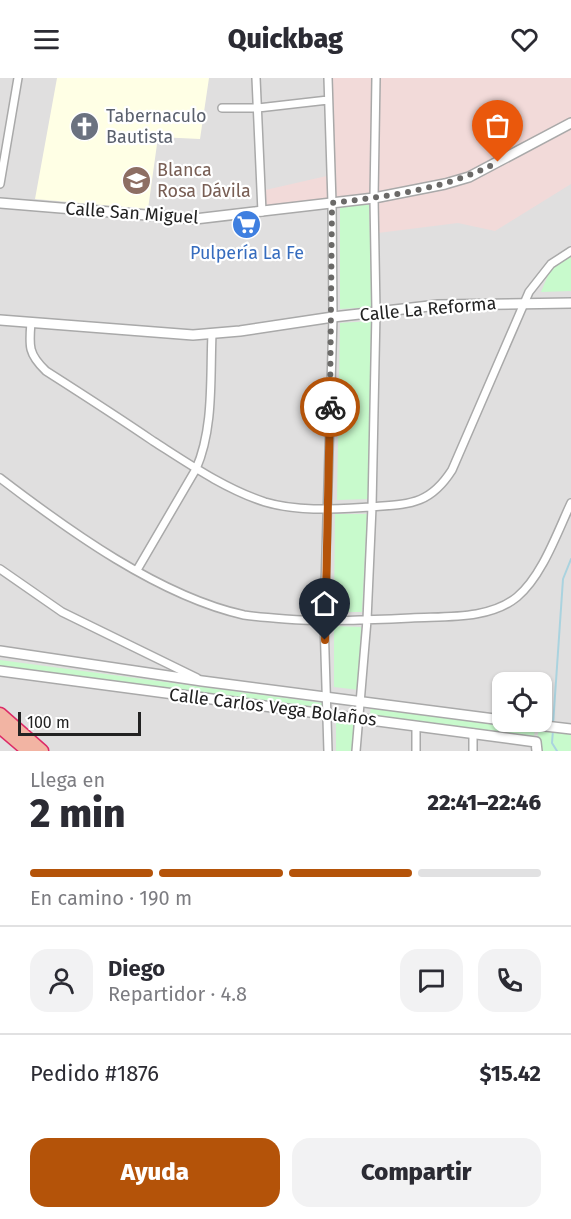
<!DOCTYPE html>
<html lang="es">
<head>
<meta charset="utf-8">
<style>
  :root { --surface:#fff; --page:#f2f2f3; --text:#2b2b33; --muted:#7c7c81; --line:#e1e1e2; --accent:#b45309 }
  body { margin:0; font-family:"Fira Sans",sans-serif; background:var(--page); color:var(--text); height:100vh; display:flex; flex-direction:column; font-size:22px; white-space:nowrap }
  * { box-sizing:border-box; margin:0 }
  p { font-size:20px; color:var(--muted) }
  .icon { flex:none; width:33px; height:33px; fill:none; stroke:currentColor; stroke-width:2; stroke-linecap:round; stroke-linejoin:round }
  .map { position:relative; height:673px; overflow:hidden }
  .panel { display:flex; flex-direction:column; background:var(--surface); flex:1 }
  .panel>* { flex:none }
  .fabs { position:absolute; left:492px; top:594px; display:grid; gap:12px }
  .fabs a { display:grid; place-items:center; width:60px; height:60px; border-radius:12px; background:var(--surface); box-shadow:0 2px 4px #0004; font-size:30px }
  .scale { position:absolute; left:18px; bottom:15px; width:123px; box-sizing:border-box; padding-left:6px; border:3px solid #222; border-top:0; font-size:16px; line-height:21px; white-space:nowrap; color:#222; -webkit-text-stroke:4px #fff; paint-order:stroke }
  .pin { position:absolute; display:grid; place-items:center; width:51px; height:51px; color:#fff; margin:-62px -26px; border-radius:50% 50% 50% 0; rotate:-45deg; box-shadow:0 0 6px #0007 }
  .pin .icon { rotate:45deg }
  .courier { position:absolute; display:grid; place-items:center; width:60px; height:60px; margin:-30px; border:4px solid #b45309; border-radius:50%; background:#fff; color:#222; box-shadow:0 2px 8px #0007 }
  .overview em { font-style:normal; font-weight:800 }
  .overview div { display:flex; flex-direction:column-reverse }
  .overview { display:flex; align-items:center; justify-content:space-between; height:102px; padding:0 30px }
  h1 { font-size:39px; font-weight:800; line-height:45px }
  .bar { display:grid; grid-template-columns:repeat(4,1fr); gap:9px 6px; align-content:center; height:72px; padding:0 30px }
  .bar i { height:8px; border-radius:4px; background:var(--line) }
  .bar .selected { background:var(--accent) }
  .bar p { grid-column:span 4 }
  .line { display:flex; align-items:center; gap:15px; padding:0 30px; border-top:2px solid var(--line) }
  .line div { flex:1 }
  .round { display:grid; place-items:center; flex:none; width:63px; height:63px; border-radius:18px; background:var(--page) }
  .button { display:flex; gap:12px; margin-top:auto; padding:12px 30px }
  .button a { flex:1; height:69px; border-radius:18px; background:var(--accent); color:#fff; font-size:24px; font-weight:800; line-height:69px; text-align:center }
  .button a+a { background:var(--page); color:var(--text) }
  header { display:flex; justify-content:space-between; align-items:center; height:78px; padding:0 30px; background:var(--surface); font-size:27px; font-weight:800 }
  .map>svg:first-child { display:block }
</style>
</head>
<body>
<header><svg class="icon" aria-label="menu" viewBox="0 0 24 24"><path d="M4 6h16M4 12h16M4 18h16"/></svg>Quickbag<svg class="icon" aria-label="heart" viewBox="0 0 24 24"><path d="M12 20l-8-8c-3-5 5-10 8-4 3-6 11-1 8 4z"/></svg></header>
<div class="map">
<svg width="571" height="673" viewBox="0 0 571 673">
  <rect width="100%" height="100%" fill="#f2efe9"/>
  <path fill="#e0dfdf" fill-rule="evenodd" d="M 0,0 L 571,0 L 571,673 L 0,673 ZM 502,604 L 542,604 L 542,644 L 502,644 Z"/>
  <path fill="#f2dad9" d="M 328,0 L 571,0 L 571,106 L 495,153 L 458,145 L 378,155 L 373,120 L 262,134 L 261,113 L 331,97 Z"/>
  <path fill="#ffffe5" d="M 57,0 L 209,0 L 200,61 L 158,59 L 148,131 L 35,121 Z"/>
  <path fill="#c8facc" d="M 340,127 L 369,127 L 372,229 L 340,231 Z
    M 571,177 L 571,213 L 541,214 L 551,190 Z
    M 371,243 L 369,421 L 337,422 L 340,245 Z
    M 335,436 L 367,436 L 362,534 L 334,534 Z
    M 334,548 L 361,549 L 359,612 L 334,609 Z
    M 0,582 L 323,625 L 322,633 L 0,588 Z
    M 371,627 L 536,648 L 534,658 L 370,637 Z
    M 336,644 L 353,646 L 353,673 L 336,673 Z
    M 540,647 L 571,651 L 571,673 L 541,673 L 536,664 Z"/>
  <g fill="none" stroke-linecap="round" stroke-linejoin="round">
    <path stroke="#aad3df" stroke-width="2" d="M 553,647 L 563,501 L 571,481
      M 553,652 L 552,665 L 557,673"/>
    <defs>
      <path id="minor" d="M 256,0 L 262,134
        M 222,30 L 258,30 L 328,22
        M 0,106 L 18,0
        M 31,244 C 29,268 28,276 46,293 C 82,316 118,339 153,363 C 189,386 225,411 265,424 C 299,434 335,431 369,429 C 408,426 429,428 452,392 L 529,214 L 551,186 L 571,173
        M 0,400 C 68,452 159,518 244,537 C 257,539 271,540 285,541 C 327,544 369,542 411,540 C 445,538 489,542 517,519 C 542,498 557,455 571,425
        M 0,491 L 62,534 L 197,600
        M 137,492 L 196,391 C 214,350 210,300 212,256
        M 328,673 L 324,543 L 333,239 L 332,125 L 328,0
        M 356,673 L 367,542 L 372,429 L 376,234 L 374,120 L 376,0
        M 416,673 L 416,648
        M 473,673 L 473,655"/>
      <path id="tertiary" d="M 0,125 L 195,141 L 374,120 L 445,106 L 469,99 L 571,45
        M 0,242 L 193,257 L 240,253 L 333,239 L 438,227 L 571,225
        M 0,573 L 202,603 L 502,642
        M 0,593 L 536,664 L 537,673
        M 511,644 L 571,651"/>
      <path id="trunk" d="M 0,636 L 42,673
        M 0,649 L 28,673"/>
    </defs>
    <use href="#minor" stroke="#a9a9a9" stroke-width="10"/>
    <use href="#tertiary" stroke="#a9a9a9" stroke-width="12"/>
    <use href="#trunk" stroke="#dc2a67" stroke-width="15"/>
    <use href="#minor" stroke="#fff" stroke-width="7"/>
    <use href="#tertiary" stroke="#fff" stroke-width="9"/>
    <use href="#trunk" stroke="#f2b4a3" stroke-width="12"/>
  </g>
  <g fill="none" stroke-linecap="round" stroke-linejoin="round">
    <path stroke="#6b6a68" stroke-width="6" stroke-dasharray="0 10.8" d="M 330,329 L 332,125 C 390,118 447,111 498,84"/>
    <path stroke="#b45309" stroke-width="8" d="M 325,562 L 330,329"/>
  </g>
  <defs>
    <symbol id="church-disc" viewBox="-11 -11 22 22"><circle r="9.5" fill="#6b7280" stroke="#fff"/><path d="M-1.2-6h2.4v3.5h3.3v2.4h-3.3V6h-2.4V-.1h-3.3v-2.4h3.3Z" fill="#fff"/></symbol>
    <symbol id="university-disc" viewBox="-11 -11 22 22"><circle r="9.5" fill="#8d6e63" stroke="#fff"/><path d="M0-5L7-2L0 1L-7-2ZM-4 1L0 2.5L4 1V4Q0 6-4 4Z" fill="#fff"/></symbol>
    <symbol id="supermarket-disc" viewBox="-11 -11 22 22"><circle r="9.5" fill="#3f7fe0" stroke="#fff"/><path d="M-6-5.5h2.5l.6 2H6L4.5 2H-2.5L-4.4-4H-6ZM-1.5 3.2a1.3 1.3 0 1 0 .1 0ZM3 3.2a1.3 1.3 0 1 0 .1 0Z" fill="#fff"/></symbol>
  </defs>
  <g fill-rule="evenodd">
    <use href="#church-disc" x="68" y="32" width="33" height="33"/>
    <use href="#university-disc" x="120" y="86" width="33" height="33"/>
    <use href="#supermarket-disc" x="230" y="130" width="33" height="33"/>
  </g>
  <g text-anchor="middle" stroke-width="4.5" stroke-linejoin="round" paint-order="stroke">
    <g font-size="18" fill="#5b616d" stroke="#fff" text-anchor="start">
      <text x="106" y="44">Tabernaculo<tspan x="106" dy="21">Bautista</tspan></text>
    </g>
    <g font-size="18" fill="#785e54" stroke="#fff" text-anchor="start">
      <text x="157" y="98">Blanca<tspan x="157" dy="21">Rosa Dávila</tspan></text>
    </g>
    <g font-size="18" fill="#222" stroke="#fff">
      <text transform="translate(132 135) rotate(4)" y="6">Calle San Miguel</text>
      <text transform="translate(428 231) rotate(-5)" y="6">Calle La Reforma</text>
      <text transform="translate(273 629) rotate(7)" y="6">Calle Carlos Vega Bolaños</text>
    </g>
    <g font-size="18" fill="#366cbe" stroke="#fff">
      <text x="247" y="181">Pulpería La Fe</text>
    </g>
  </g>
</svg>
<div class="fabs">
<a><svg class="icon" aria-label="locate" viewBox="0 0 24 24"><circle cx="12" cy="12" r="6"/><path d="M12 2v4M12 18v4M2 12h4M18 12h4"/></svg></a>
</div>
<div class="scale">100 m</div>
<div class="pin" style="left:498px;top:84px;background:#ea580c"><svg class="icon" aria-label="bag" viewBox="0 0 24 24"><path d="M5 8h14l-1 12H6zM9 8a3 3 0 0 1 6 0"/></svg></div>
<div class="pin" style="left:325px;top:562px;background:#1f2937"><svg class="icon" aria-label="home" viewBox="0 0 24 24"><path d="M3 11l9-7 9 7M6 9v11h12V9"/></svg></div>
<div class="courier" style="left:330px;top:329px"><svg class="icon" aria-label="bike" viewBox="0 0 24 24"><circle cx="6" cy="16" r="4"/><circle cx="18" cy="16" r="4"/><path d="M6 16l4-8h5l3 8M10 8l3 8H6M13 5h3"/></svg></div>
</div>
<section class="panel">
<div class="overview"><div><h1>2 min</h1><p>Llega en</p></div><em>22:41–22:46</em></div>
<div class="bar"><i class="selected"></i><i class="selected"></i><i class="selected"></i><i></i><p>En camino · 190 m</p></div>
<div class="line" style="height:108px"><a class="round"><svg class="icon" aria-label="person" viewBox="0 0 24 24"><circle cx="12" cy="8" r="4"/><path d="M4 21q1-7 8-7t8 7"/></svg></a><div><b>Diego</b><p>Repartidor · 4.8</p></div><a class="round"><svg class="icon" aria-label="chat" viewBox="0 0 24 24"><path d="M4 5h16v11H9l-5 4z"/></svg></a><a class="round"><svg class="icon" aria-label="phone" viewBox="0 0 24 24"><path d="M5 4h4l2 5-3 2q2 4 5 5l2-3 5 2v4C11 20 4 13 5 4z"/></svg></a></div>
<div class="line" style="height:78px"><div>Pedido #1876</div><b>$15.42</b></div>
<div class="button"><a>Ayuda</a><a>Compartir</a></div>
</section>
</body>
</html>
